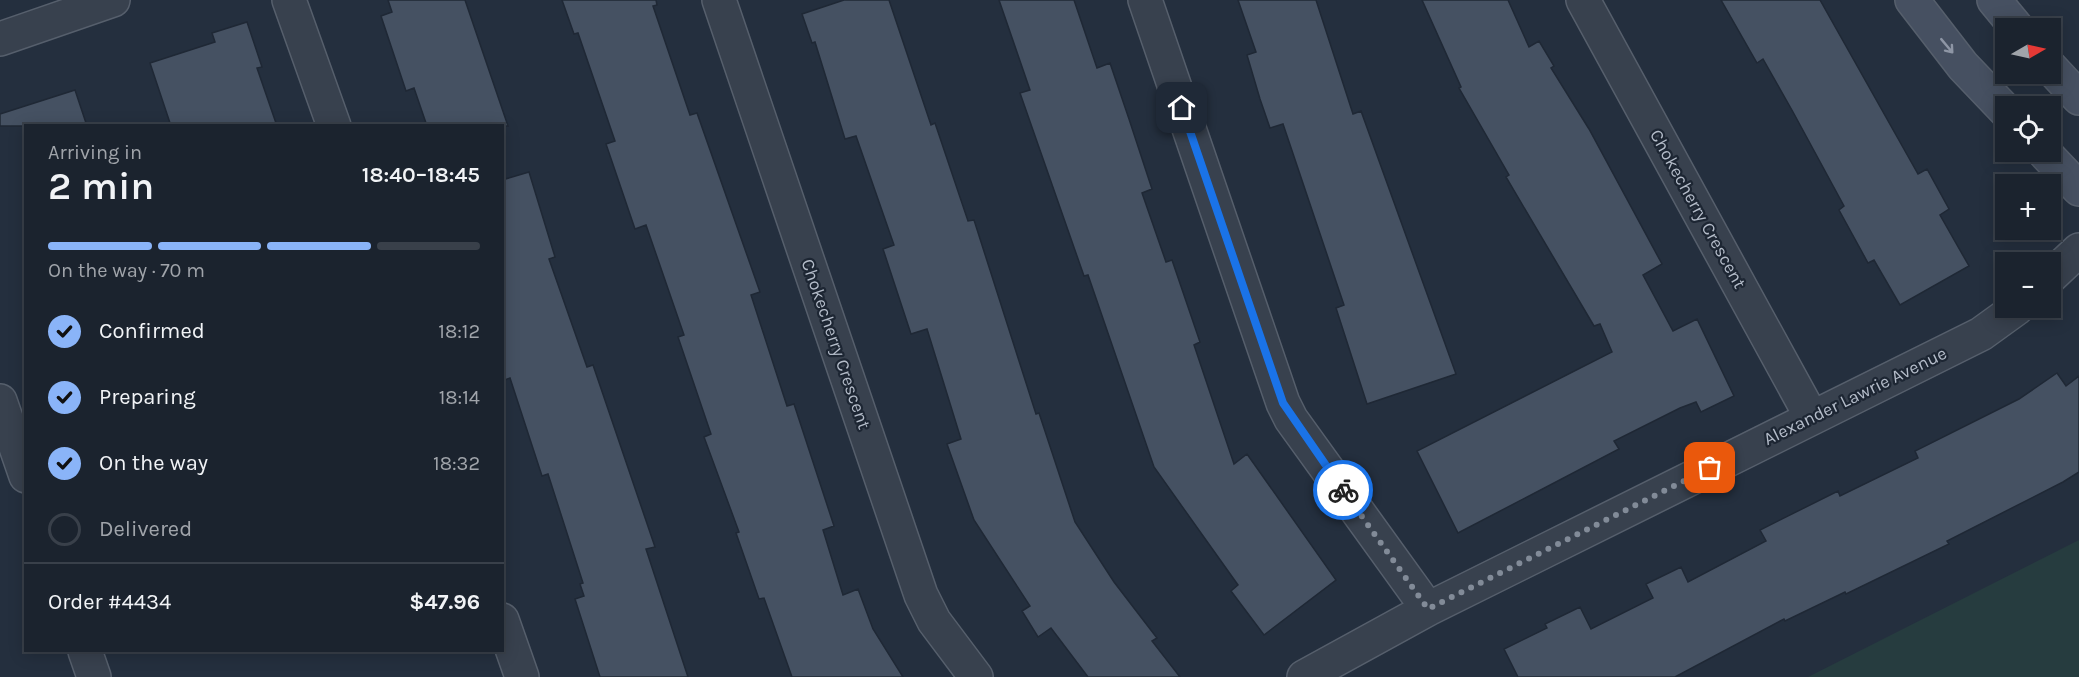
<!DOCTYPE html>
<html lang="en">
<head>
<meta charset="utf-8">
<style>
  :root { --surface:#1b232e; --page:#282f3a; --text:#f1f3f6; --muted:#a0a4aa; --line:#39404a; --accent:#8ab4f8 }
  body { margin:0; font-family:Karla,sans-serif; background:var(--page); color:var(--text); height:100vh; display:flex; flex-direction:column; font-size:22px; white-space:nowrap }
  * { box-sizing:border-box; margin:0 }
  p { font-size:20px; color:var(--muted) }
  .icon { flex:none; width:33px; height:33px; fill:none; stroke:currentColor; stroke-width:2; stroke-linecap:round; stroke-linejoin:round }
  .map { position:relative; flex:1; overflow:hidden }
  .details { position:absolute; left:24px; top:124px; width:480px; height:528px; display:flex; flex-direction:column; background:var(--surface); border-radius:0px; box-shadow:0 3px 15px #0003,0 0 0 2px var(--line) }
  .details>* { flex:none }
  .needle { width:39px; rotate:81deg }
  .fabs { position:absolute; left:1995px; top:18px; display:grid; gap:12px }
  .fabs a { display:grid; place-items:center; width:66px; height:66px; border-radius:0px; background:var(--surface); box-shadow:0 3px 15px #0003,0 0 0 2px var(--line); font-size:30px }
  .pin { position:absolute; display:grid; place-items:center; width:51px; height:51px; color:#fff; margin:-26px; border-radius:12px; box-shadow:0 3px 9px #0006 }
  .courier { position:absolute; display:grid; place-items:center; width:60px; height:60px; margin:-30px; border:4px solid #1a73e8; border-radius:50%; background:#fff; color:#222; box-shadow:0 2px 8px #0007 }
  .head em { font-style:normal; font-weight:600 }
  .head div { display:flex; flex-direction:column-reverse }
  .head { display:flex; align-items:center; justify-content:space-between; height:102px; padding:0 24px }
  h1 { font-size:39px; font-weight:600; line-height:45px }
  .bar { display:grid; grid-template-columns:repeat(4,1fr); gap:9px 6px; align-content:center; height:72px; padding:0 24px }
  .bar i { height:8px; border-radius:4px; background:var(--line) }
  .bar .active { background:var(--accent) }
  .bar p { grid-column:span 4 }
  .line { display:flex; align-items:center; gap:15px; padding:0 24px; border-top:2px solid var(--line) }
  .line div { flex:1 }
  ol { padding:0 24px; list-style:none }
  li { display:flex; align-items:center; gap:18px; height:66px }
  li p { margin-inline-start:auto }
  li .icon { padding:6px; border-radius:50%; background:var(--accent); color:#111; stroke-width:4 }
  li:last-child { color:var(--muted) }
  li i { width:33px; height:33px; border:3px solid var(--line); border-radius:50% }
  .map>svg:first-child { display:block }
</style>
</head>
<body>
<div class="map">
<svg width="2079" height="677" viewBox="0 0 2079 677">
  <rect width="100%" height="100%" fill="#242f3e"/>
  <path fill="#263c3f" d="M 2079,540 L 2079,677 L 1808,677 Z"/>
  <path fill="#455162" stroke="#1f2835" stroke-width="1.5" d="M 388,0 L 465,0 L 508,126 L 427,126 L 414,88 L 406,91 L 381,16 L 392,12 Z
    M 562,0 L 656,0 L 657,5 L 653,6 L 690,115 L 697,113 L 760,292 L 751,295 L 787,406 L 794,404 L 834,526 L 823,530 L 843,595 L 858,589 L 873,629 L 903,677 L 792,677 L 764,598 L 759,599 L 736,533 L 739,532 L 704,437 L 711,434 L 678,337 L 684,335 L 646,225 L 635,229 L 606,144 L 615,141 L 578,33 L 574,34 Z
    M 844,0 L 889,0 L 931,125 L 935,123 L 968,221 L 974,220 L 1036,414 L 1039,413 L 1075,522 L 1114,582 L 1157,638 L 1152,641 L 1180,677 L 1088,677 L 1051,628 L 1038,637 L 1022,611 L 1030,606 L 974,520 L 947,444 L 961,439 L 927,329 L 911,334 L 883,249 L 894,245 L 856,136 L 845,139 L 815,42 L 812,43 L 802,14 Z
    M 999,0 L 1074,0 L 1097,68 L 1110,63 L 1129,119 L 1152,189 L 1142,193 L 1166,262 L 1172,260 L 1200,342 L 1194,345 L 1234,464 L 1247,454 L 1336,580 L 1264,635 L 1231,591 L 1238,585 L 1154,467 L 1088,275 L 1084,276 L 1020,93 L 1030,90 Z
    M 1238,0 L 1316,0 L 1353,114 L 1361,111 L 1456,374 L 1367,404 L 1336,308 L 1344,305 L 1283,124 L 1270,128 L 1260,99 L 1247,55 L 1256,52 Z
    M 1422,0 L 1508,0 L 1529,47 L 1539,41 L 1554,66 L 1551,68 L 1589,129 L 1662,264 L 1643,275 L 1673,331 L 1697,319 L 1734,396 L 1701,412 L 1696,402 L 1680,408 L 1614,441 L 1619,449 L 1458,533 L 1417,451 L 1612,352 L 1600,324 L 1594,326 L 1506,177 L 1509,175 L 1459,88 L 1461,87 Z
    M 1721,0 L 1820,0 L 1918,174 L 1927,169 L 1949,209 L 1940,215 L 1969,266 L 1900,305 L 1874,260 L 1868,263 L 1839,210 L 1844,206 L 1793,112 L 1763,59 L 1757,63 Z
    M 247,22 L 262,67 L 257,68 L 277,126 L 171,126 L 150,63 L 215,42 L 212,33 Z
    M 75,90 L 87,126 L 0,126 L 0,114 Z
    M 529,172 L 555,257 L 549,259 L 587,367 L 593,365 L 655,547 L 646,549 L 688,677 L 600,677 L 575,599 L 584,596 L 580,584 L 583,583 L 548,474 L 542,476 L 510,378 L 502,381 L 502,180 Z
    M 2057,373 L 2066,386 L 2079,376 L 2079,472 L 2063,482 L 1947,541 L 1949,544 L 1846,594 L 1845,592 L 1785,621 L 1784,619 L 1675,677 L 1518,677 L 1504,649 L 1547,628 L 1545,624 L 1580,607 L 1591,629 L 1653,598 L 1646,584 L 1681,567 L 1688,582 L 1766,541 L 1760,530 L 1838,491 L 1840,496 L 1918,458 L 1915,451 L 2019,399 Z"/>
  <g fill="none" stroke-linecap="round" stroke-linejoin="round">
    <defs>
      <path id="street" d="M 289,0 L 334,126
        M 719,0 L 921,595 L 934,621 L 976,677
        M 1145,0 L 1283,403 L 1291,419 L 1428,609
        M 1583,0 L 1812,418
        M 0,39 L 113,0
        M 2050,277 L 2079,250
        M 0,401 L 26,476
        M 502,620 L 522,677
        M 85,651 L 94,677
        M 1304,677 L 1428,609 L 1981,334 L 2017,308"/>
      <path id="secondary" d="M 1912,0 L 1963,66 L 2006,111
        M 1994,0 L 2017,28
        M 2050,67 L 2079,98
        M 2044,152 L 2079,189"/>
    </defs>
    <use href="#street" stroke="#565f6c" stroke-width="36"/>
    <use href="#secondary" stroke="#565f6c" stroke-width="36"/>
    <use href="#street" stroke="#38414e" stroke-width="33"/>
    <use href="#secondary" stroke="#465061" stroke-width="33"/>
  </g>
  <defs><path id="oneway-shaft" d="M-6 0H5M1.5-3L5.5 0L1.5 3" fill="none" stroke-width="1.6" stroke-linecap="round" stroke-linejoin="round" transform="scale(1.5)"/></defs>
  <use stroke="#8e96a5" href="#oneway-shaft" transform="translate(1947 46) rotate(50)"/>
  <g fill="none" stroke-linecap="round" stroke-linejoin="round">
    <path stroke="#828b98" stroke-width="6" stroke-dasharray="0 10.8" d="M 1343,490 L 1428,609 L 1710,468"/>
    <path stroke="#1a73e8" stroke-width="8" d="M 1182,108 L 1283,403 L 1343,490"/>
  </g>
  <g text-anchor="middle" stroke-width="4.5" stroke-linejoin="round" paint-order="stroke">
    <g font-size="18" fill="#b4bcc9" stroke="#1d2633">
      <text transform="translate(1698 209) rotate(61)" y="6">Chokecherry Crescent</text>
      <text transform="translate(836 344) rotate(71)" y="6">Chokecherry Crescent</text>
      <text transform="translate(1855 396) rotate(-26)" y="6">Alexander Lawrie Avenue</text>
    </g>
  </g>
</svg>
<div class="fabs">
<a><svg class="needle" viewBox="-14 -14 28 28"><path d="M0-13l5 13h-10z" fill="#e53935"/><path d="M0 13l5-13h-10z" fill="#a0a4aa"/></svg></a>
<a><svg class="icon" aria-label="locate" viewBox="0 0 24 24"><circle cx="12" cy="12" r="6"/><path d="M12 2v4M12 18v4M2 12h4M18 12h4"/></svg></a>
<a>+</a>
<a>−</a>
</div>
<div class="pin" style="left:1710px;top:468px;background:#ea580c"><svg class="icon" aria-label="bag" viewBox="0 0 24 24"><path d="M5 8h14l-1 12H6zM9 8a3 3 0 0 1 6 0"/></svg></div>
<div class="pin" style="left:1182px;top:108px;background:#1f2937"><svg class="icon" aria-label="home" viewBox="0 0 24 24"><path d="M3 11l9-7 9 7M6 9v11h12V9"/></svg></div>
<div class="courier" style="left:1343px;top:490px"><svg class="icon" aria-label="bike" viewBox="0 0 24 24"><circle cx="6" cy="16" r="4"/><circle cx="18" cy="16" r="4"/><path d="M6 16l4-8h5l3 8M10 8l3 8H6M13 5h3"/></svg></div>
<section class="details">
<div class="head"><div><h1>2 min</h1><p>Arriving in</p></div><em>18:40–18:45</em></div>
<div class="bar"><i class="active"></i><i class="active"></i><i class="active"></i><i></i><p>On the way · 70 m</p></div>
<ol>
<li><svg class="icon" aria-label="check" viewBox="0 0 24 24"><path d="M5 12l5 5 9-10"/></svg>Confirmed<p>18:12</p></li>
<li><svg class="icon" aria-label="check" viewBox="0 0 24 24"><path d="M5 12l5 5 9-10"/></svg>Preparing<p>18:14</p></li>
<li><svg class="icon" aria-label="check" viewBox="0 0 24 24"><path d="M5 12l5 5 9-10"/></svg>On the way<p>18:32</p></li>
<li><i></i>Delivered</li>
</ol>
<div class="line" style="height:78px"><div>Order #4434</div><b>$47.96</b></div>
</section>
</div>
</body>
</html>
